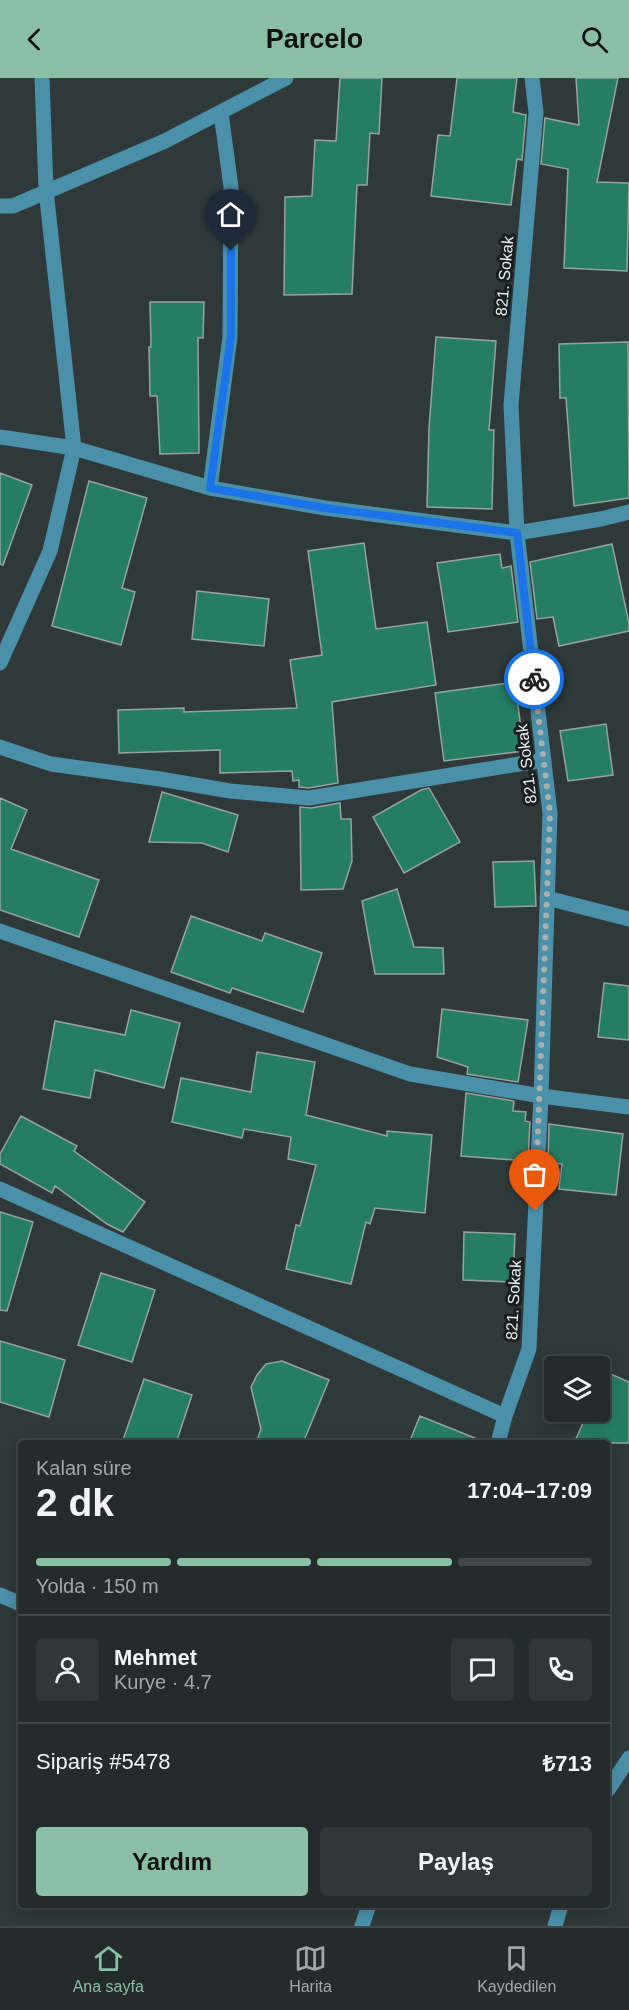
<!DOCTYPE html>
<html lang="tr">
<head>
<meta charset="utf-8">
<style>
  :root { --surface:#232b2b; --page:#2f3737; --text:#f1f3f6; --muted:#a3a7a9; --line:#404747; --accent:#8abfa5 }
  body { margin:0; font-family:Helvetica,sans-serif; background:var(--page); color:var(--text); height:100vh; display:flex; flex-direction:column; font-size:22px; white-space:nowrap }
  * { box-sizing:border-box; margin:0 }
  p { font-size:20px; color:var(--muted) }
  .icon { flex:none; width:33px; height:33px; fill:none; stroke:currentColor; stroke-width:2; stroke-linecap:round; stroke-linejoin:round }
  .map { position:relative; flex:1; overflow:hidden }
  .side { position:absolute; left:18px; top:1362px; width:592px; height:468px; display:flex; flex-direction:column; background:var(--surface); border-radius:6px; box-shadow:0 3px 15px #0003,0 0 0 2px var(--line) }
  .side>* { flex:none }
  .tools { position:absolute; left:544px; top:1278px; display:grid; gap:12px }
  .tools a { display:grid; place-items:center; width:66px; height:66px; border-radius:6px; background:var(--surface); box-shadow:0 3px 15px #0003,0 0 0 2px var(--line); font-size:30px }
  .pin { position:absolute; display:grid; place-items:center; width:51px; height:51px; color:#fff; margin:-62px -26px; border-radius:50% 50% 50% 0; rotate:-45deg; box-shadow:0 0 6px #0007 }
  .pin .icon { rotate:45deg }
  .courier { position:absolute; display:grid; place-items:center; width:60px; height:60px; margin:-30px; border:4px solid #1a73e8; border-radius:50%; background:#fff; color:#222; box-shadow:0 2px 8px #0007 }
  .head em { font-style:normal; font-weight:700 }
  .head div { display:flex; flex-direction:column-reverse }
  .head { display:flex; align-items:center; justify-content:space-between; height:102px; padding:0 18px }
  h1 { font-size:39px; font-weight:700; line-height:45px }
  .bar { display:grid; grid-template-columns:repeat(4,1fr); gap:9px 6px; align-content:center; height:72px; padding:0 18px }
  .bar i { height:8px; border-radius:4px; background:var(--line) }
  .bar .on { background:var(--accent) }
  .bar p { grid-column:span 4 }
  .line { display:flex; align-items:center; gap:15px; padding:0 18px; border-top:2px solid var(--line) }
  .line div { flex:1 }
  .round { display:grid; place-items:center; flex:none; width:63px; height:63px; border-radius:6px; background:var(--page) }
  .cta { display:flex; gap:12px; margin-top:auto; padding:12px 18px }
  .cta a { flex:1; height:69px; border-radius:6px; background:var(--accent); color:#111; font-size:24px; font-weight:700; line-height:69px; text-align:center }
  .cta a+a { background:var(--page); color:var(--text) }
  header { display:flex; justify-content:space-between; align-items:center; height:78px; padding:0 18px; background:var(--accent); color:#111; font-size:27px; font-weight:700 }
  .tab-bar { display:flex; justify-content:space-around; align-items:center; height:84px; border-top:2px solid var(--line); background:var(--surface); font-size:16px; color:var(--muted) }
  .tab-bar a { display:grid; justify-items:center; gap:3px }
  .tab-bar .on { color:var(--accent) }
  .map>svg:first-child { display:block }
</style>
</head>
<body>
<header><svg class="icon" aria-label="back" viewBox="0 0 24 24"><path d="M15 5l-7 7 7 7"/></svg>Parcelo<svg class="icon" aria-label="search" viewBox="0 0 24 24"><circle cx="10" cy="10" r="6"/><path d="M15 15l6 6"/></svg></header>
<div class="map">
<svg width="629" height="1848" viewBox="0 0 629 1848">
  <rect width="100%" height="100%" fill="#2f3939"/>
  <path fill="#267e62" stroke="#98a29e" stroke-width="1.5" d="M 340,0 L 382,0 L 379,56 L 370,55 L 367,107 L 357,107 L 352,216 L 284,217 L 285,119 L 312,118 L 315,62 L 336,63 Z
    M 457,0 L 517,0 L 513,34 L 526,37 L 522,82 L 517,81 L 511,127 L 431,118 L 438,57 L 450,58 Z
    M 576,0 L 618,0 L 597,104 L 629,105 L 627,193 L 564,190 L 568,91 L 541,86 L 545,40 L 579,47 Z
    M 150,224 L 204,224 L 203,260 L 198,260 L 199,375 L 160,376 L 157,318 L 150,318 L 149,269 L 151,269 Z
    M 436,259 L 496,263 L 489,352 L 494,352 L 492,431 L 427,429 L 429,350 Z
    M 628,264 L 629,420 L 574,428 L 566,320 L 560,320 L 559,266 Z
    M 0,395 L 32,407 L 3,487 L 0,486 Z
    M 89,403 L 147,420 L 122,510 L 135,514 L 121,567 L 52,548 Z
    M 364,465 L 376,551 L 427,544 L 436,607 L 332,624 L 338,705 L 309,710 L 299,709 L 299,702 L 293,703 L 292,693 L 220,695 L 220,672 L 119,675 L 118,632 L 184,630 L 184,634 L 297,630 L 290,582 L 322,577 L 308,473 Z
    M 612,466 L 629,545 L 629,553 L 559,568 L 553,539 L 537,541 L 530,484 Z
    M 500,476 L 502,490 L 511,488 L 518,544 L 448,554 L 437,485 Z
    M 197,513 L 269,521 L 264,568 L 192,561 Z
    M 515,604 L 524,673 L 444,683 L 435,615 Z
    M 606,646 L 613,697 L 568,703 L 560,653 Z
    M 429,710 L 460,764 L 404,795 L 373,739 L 421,712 Z
    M 162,714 L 238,737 L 228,774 L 202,765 L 149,764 Z
    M 0,720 L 27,732 L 11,771 L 99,802 L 79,859 L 0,832 Z
    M 340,725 L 341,741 L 351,741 L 352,783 L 343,811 L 301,812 L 300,729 L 311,730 Z
    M 534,783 L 536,828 L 495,829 L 493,784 Z
    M 397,811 L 414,869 L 443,870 L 444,896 L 375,896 L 362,823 Z
    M 191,838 L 262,863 L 265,855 L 322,875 L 303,934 L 232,910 L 230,915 L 171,894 Z
    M 604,905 L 629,908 L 629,962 L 598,959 Z
    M 442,931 L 528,942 L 518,1004 L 467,996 L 468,989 L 437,979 Z
    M 131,932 L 180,945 L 164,1010 L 95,992 L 90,1020 L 43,1011 L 55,943 L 125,957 Z
    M 257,974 L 315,984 L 306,1037 L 387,1058 L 387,1053 L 432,1057 L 425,1135 L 375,1130 L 370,1146 L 366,1144 L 351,1206 L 286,1191 L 296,1147 L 300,1148 L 316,1087 L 288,1081 L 291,1059 L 244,1051 L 242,1060 L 172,1044 L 181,1000 L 251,1014 Z
    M 466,1015 L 514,1023 L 513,1033 L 526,1034 L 525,1043 L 530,1044 L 528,1083 L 461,1078 Z
    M 21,1038 L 77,1068 L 74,1073 L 145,1124 L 123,1154 L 107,1146 L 55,1108 L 52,1115 L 0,1086 L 0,1076 Z
    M 549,1046 L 623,1056 L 616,1117 L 559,1111 L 562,1086 L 548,1085 Z
    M 0,1134 L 33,1144 L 7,1233 L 0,1232 Z
    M 464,1154 L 515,1156 L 513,1204 L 463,1202 Z
    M 101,1195 L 155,1212 L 132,1284 L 78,1267 Z
    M 0,1263 L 65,1282 L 49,1339 L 0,1324 Z
    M 282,1283 L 329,1302 L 303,1365 L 256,1365 L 261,1351 L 251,1309 L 257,1297 L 266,1286 Z
    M 606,1294 L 629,1304 L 629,1365 L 574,1365 L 588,1334 L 600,1334 L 600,1308 Z
    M 144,1301 L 192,1317 L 176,1365 L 122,1365 Z
    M 420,1338 L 485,1364 L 485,1365 L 409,1365 Z"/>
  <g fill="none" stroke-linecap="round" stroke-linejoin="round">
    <path stroke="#4a90a9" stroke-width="15" d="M 0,128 L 13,128 L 165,63 L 286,0
      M 0,359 L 74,370 L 210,410 L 325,430 L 517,455 L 601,441 L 629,434
      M 210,410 L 230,259 L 231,109 L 221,35
      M 0,585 L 50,473 L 74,370 L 46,112 L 42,0
      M 0,669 L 51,686 L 160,701 L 230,713 L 309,720 L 544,682
      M 547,820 L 629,841
      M 0,853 L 410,996 L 541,1018 L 629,1029
      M 0,1111 L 505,1338
      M 498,1365 L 505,1338 L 529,1271 L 541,1018 L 550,735 L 517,455 L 511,327 L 536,34 L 532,0
      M 0,1517 L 21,1526
      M 608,1712 L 629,1680
      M 362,1848 L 369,1827
      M 555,1848 L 561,1827"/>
  </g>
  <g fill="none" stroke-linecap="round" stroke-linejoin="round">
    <path stroke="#a9b0b0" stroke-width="6" stroke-dasharray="0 10.8" d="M 534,601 L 550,735 L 535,1133"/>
    <path stroke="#1a73e8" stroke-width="8" d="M 231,173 L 231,258 L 210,410 L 325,430 L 517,455 L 534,601"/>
  </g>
  <g text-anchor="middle" stroke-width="6" stroke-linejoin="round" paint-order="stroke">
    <g font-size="16" fill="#eaf0f0" stroke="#1a1f1f">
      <text transform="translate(504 198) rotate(-85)" y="6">821. Sokak</text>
      <text transform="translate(526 686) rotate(-97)" y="6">821. Sokak</text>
      <text transform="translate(513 1222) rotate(-87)" y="6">821. Sokak</text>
    </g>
  </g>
</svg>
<div class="tools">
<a><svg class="icon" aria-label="layers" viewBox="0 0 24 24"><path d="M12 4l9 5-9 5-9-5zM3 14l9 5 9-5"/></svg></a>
</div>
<div class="pin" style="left:535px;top:1133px;background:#ea580c"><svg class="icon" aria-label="bag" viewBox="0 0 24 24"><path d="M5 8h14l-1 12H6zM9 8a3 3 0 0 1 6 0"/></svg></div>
<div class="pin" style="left:231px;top:173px;background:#1f2937"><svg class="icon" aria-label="home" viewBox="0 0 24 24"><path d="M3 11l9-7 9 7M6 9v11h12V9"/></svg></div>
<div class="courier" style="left:534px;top:601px"><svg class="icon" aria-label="bike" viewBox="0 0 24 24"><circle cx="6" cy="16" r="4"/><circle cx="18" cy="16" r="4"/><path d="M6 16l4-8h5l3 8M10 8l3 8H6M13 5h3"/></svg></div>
<section class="side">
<div class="head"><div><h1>2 dk</h1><p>Kalan süre</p></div><em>17:04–17:09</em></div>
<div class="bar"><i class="on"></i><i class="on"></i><i class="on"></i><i></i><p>Yolda · 150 m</p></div>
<div class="line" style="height:108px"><a class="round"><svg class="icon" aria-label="person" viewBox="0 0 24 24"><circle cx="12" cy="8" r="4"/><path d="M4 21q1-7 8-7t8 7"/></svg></a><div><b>Mehmet</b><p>Kurye · 4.7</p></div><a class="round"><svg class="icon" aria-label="chat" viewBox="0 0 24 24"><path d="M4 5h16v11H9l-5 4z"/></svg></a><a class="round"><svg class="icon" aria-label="phone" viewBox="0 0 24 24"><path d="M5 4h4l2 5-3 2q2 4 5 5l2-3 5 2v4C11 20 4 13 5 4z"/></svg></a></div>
<div class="line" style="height:78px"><div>Sipariş #5478</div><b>₺713</b></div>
<div class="cta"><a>Yardım</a><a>Paylaş</a></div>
</section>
</div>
<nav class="tab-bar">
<a class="on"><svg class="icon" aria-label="home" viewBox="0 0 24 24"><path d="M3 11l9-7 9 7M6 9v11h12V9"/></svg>Ana sayfa</a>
<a><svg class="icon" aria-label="map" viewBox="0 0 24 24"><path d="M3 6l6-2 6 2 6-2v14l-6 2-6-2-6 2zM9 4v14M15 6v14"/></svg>Harita</a>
<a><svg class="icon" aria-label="saved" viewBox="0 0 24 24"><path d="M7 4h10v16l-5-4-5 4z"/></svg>Kaydedilen</a>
</nav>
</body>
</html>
